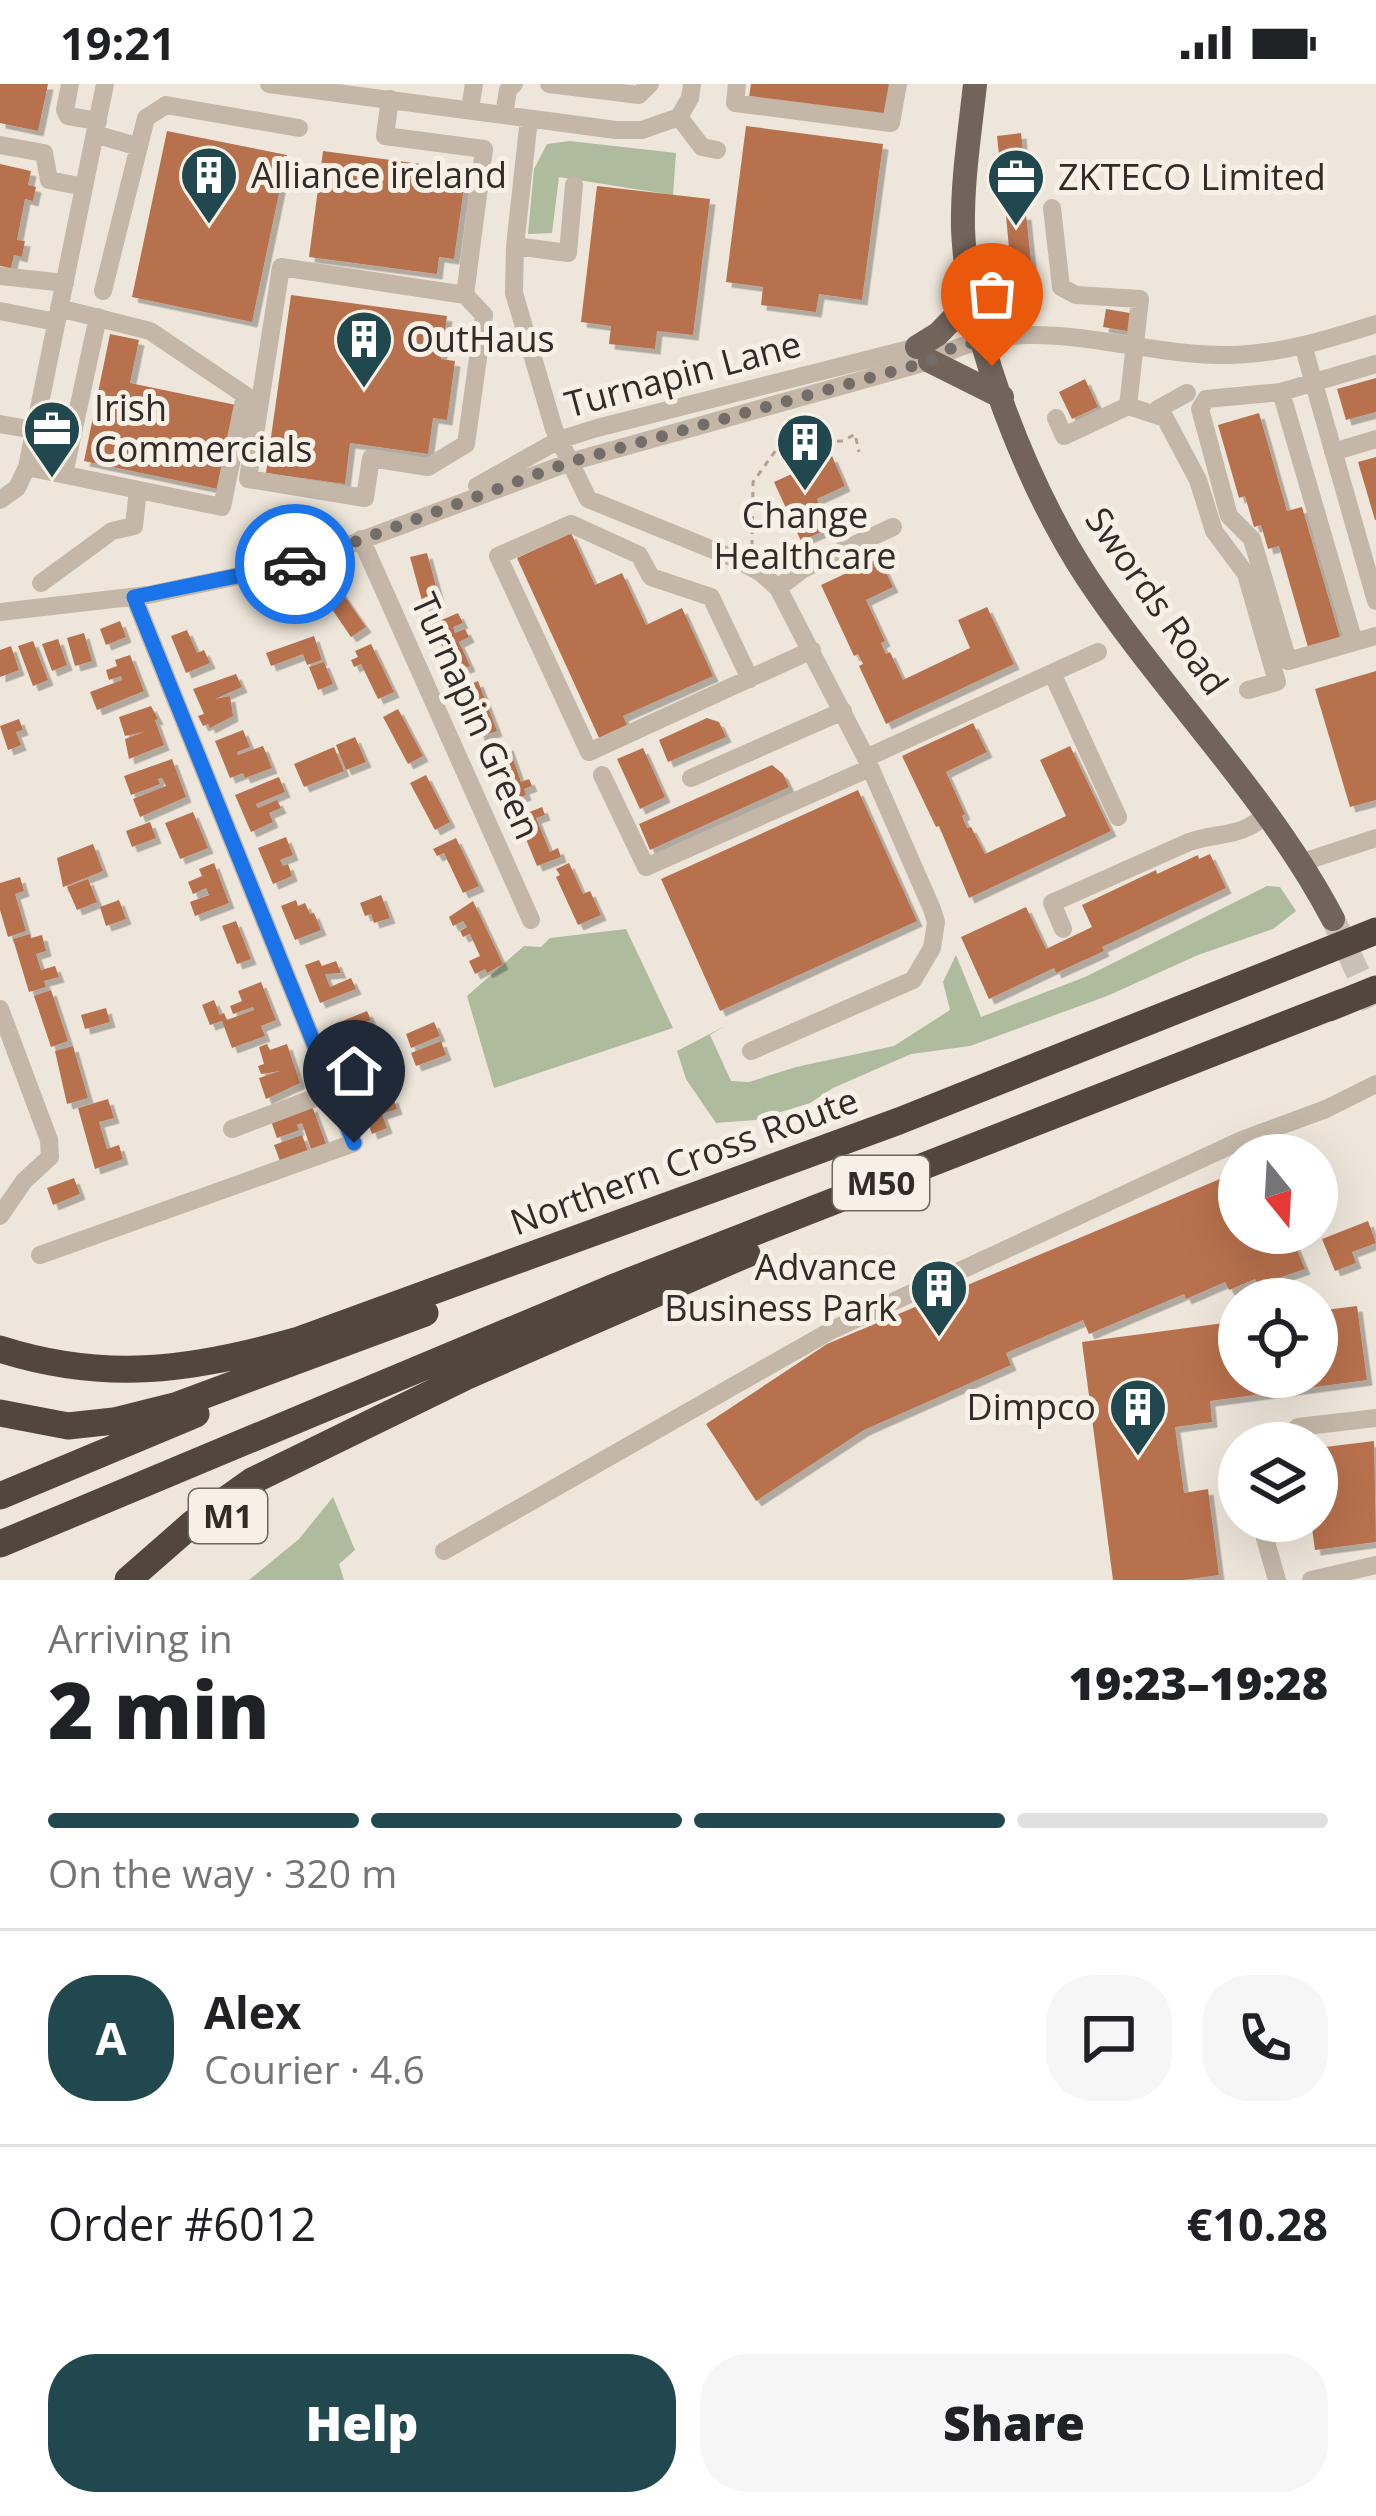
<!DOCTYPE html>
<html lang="en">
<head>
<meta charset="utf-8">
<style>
  :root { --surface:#fff; --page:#f6f6f6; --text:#202124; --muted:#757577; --line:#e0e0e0; --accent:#22484f }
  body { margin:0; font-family:"Open Sans",sans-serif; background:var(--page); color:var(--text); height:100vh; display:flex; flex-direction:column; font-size:45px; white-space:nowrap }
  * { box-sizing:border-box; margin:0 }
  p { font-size:39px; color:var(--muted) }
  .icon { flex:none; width:66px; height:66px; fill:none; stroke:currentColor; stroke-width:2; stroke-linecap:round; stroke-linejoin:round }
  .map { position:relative; height:1496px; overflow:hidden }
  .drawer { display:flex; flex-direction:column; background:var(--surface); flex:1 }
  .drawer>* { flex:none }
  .needle { width:78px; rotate:162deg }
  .tools { position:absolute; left:1218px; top:1050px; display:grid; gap:24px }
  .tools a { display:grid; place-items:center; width:120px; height:120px; border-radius:50%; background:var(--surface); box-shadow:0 12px 48px #0002; font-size:60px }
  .pin { position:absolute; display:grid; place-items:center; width:102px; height:102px; color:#fff; margin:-123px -51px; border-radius:50% 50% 50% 0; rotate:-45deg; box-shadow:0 0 12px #0007 }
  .pin .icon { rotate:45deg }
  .courier { position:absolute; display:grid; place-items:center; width:120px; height:120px; margin:-60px; border:9px solid #1a73e8; border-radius:50%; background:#fff; color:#222; box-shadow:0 3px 15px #0007 }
  .headline em { font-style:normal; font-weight:800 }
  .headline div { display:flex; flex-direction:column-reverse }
  .headline { display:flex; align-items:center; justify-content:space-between; height:204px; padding:0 48px }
  h1 { font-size:78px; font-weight:800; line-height:90px }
  .bar { display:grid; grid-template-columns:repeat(4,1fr); gap:18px 12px; align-content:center; height:144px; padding:0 48px }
  .bar i { height:15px; border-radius:9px; background:var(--line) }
  .bar .selected { background:var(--accent) }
  .bar p { grid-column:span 4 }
  .line { display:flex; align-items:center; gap:30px; padding:0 48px; border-top:3px solid var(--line) }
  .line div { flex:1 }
  .round { display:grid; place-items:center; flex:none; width:126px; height:126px; border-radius:48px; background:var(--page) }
  .primary-button { display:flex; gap:24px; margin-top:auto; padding:24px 48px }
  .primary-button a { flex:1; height:138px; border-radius:48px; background:var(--accent); color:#fff; font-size:48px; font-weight:800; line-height:138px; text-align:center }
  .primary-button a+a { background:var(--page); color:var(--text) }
  .status { display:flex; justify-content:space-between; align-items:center; height:84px; padding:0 60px; background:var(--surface); direction:ltr }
  .status svg { height:33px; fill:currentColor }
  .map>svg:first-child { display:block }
</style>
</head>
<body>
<div class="status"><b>19:21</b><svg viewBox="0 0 49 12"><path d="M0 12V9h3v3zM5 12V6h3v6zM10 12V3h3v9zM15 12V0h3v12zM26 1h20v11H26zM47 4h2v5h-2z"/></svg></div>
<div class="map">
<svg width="1376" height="1496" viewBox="0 0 1376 1496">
  <defs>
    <filter id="shadow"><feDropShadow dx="5.5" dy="5.5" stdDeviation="0" flood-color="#0004"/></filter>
  </defs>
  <rect width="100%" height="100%" fill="#eee6da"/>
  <path fill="#aebb9c" d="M 570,57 L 676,69 L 673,111 L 559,93 L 552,149 L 528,150 L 534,85 L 547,60 Z
    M 1267,802 L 1280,803 L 1296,827 L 1273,845 L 1198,871 L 1107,912 L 970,962 L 911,970 L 833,1004 L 810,1019 L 755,1036 L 716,1039 L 686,995 L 677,967 L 725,942 L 710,951 L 731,997 L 749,998 L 796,983 L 894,962 L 950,926 L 943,898 L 956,871 L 981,933 L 1085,893 Z
    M 626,845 L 673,944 L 494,1004 L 467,912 L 524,862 L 541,863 L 550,854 Z
    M 333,1413 L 355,1466 L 339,1480 L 344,1496 L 249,1496 L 299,1455 Z"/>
  <path fill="#b8714e" filter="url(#shadow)" d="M 0,0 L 48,0 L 38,47 L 0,39 Z
    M 751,0 L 891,0 L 886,32 L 749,13 Z
    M 746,42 L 883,60 L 862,216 L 819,210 L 816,228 L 761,221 L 763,203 L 726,198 Z
    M 167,47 L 287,71 L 252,238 L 132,213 Z
    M 1021,49 L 1028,115 L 1004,118 L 997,52 Z
    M 323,67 L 451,84 L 449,101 L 464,103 L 454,175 L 439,173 L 437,190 L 309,173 Z
    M 0,80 L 31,87 L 28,101 L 36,103 L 33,117 L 25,115 L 17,156 L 25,157 L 22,173 L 14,171 L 11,184 L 0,182 Z
    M 597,102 L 710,115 L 693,251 L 657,247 L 655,265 L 609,260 L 611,242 L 581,238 Z
    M 1026,130 L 1035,216 L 1008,219 L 1003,165 L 1009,164 L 1006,132 Z
    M 291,211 L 447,232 L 441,275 L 455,277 L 447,336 L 433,334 L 428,370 L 350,359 L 345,400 L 266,389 Z
    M 1106,225 L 1136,230 L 1133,248 L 1103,243 Z
    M 110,250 L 139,256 L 130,299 L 236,321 L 218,405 L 84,377 Z
    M 1376,294 L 1376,328 L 1346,336 L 1337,305 Z
    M 1085,295 L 1098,323 L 1072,335 L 1059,308 Z
    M 1259,329 L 1287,427 L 1302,423 L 1340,553 L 1308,563 L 1279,462 L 1268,465 L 1261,441 L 1254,443 L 1245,412 L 1239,414 L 1218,341 Z
    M 832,372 L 845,402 L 817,415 L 830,444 L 801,457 L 774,398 Z
    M 1376,373 L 1376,436 L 1375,436 L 1358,378 Z
    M 571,449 L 595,501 L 622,489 L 646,541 L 682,524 L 713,592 L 623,632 L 628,643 L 600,656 L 517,474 Z
    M 427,469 L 441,520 L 424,524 L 410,473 Z
    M 879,474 L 893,503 L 866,516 L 885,557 L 881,559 L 886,570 L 890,568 L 903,596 L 970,564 L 958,536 L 987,523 L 1014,580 L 886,640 L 859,582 L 863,580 L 858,570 L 854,572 L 821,501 Z
    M 332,494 L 366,543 L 351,553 L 327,518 L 321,522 L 311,508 Z
    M 458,529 L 463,539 L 453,543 L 455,549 L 465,545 L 469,553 L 459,558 L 470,582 L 454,589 L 432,540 Z
    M 120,537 L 126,553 L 106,561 L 100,545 Z
    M 187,546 L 197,569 L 204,566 L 210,579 L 186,589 L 171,552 Z
    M 84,549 L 92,577 L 75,582 L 67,554 Z
    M 314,552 L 322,576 L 307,581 L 303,570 L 271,582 L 266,569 Z
    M 58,555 L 67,581 L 52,587 L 42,560 Z
    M 33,557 L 48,596 L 33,602 L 18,562 Z
    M 371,560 L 394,608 L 378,615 L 361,580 L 354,583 L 351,576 L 358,573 L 355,567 Z
    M 11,562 L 19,586 L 0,593 L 0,566 Z
    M 130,571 L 144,607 L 97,626 L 90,608 L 122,596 L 121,592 L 109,596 L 106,586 L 117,582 L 115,576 Z
    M 324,578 L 333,600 L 318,606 L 309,583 Z
    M 1376,587 L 1376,716 L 1350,723 L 1315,605 Z
    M 236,590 L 242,603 L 215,615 L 230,612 L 233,632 L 210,644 L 208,640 L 203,642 L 198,632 L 204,630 L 193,605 Z
    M 478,597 L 497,647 L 480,653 L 462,603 Z
    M 151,622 L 158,635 L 155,636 L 164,661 L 129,675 L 125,655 L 144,648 L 125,652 L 119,633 Z
    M 398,625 L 423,672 L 408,680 L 383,633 Z
    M 707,634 L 719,638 L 726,653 L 668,678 L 659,656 Z
    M 19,635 L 23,646 L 16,648 L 21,661 L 8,666 L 0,642 Z
    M 973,639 L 987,668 L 946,688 L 965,730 L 962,732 L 967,744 L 971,743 L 985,770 L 1066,732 L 1040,676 L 1070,662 L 1111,747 L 969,814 L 939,742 L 936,743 L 902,672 Z
    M 243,646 L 250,663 L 237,668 L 238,671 L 263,662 L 272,684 L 245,694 L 243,689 L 230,694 L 215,657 Z
    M 355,653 L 366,678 L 346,686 L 336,661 Z
    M 508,661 L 521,698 L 529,695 L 532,702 L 524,705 L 526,711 L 510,717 L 492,667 Z
    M 334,663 L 344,687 L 304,703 L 294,680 Z
    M 643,664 L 665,713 L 640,725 L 617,675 Z
    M 172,675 L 186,713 L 140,733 L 133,715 L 166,702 L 162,694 L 158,695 L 160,700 L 131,711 L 124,692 Z
    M 772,681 L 783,690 L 789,703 L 650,766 L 639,740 Z
    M 426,691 L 450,738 L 435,746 L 410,699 Z
    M 279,693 L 285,708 L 256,720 L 258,724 L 277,716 L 281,724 L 269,729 L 273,738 L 251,748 L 235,711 Z
    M 858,706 L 917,837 L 720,927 L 661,795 Z
    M 542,723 L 545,731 L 536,734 L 550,768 L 558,764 L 561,773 L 537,782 L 517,733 Z
    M 193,728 L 208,764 L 180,775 L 165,739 Z
    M 150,738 L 156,754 L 132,763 L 126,747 Z
    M 286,753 L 293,771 L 280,776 L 283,782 L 288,780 L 292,792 L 273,800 L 258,764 Z
    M 456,754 L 479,802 L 463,809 L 444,769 L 437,772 L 433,765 Z
    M 93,760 L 103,787 L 63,803 L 57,774 Z
    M 1210,770 L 1226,804 L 1102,863 L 1104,867 L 1056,889 L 1054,884 L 989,915 L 961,853 L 1026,823 L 1046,865 L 1092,843 L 1082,821 L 1156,786 L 1157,790 L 1198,771 L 1199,775 Z
    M 214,779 L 229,819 L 195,832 L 190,818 L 209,811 L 206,804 L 193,810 L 188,798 L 202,792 L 199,785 Z
    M 569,779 L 583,810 L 590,807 L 601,831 L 578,841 L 556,793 L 560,791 L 556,785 Z
    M 20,793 L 24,807 L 15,810 L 26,847 L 8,853 L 0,826 L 0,799 Z
    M 88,795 L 97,818 L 77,826 L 67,803 Z
    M 381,811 L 390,834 L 374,839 L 371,830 L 365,832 L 360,819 Z
    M 119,816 L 126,835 L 106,842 L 100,823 Z
    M 296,816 L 298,822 L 305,819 L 310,830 L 314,829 L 321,846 L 295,856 L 281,822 Z
    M 473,817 L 503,880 L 487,889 L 485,885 L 475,890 L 469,877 L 480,872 L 470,850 L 463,853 L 460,847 L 467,843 L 463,837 L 453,842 L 449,833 Z
    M 236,837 L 251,875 L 237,880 L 222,842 Z
    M 30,850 L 31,854 L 42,851 L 46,867 L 36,870 L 41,886 L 55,882 L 59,893 L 44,897 L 46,903 L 29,908 L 13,855 Z
    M 319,876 L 322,882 L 336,877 L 341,889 L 325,890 L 330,903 L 351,894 L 356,905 L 320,919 L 305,881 Z
    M 261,898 L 276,936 L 261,942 L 265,952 L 232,964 L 222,937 L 210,941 L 202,921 L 214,916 L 220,931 L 224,929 L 227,936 L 254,926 L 253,923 L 233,930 L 230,922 L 242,917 L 238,907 Z
    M 51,906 L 68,957 L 51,963 L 34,912 Z
    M 106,924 L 110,938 L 85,945 L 81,931 Z
    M 367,927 L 371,936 L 361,940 L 364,948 L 349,954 L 352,963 L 365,958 L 370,971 L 344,981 L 330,942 Z
    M 434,938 L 440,952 L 411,964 L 406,950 Z
    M 441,957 L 446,971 L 416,982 L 411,969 Z
    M 267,960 L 270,966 L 287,960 L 300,999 L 266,1015 L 259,994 L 280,987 L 261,990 L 258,982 L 264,980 L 259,963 Z
    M 73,962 L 88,1014 L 67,1020 L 55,967 Z
    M 371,999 L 373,1004 L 388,999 L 391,1008 L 376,1013 L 378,1018 L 393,1013 L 397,1025 L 382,1030 L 387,1044 L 372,1050 L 356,1004 Z
    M 108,1015 L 114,1034 L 99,1038 L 107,1065 L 119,1061 L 123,1075 L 95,1085 L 78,1024 Z
    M 312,1022 L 326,1060 L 311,1065 L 302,1039 L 297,1041 L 299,1046 L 277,1054 L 271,1037 Z
    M 302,1051 L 308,1067 L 280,1077 L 274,1061 Z
    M 1239,1087 L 1239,1149 L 1290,1149 L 1305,1185 L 1258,1201 L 1255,1195 L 1229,1206 L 1225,1198 L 1186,1215 L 1184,1210 L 1089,1250 L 1083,1236 L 1006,1269 L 1011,1281 L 864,1346 L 756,1417 L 706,1340 L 827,1260 Z
    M 74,1094 L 80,1110 L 53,1121 L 47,1104 Z
    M 1368,1137 L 1376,1159 L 1352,1168 L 1356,1179 L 1335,1187 L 1322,1155 Z
    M 1357,1222 L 1367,1296 L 1210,1317 L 1212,1338 L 1175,1343 L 1184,1409 L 1208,1405 L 1219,1491 L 1184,1496 L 1113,1496 L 1082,1258 L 1239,1237 L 1239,1293 L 1317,1293 L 1317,1227 Z
    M 1374,1357 L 1376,1458 L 1315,1466 L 1311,1437 L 1317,1437 L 1317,1364 Z"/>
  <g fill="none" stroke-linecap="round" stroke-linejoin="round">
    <path stroke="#c8c1b6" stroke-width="24" stroke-dasharray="24 12" stroke-linecap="butt" d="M 1333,835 L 1376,928"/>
    <path stroke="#b0a192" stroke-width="3" stroke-dasharray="6 6" stroke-linecap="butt" d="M 752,462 L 753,398 L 781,359 L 843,357 L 855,350 L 859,368"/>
    <path stroke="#c4b7a8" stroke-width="18" d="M 70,0 L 65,26 L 68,32 L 98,37
      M 269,0 L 616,46 L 642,46 L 679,33 L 690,14 L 692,0
      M 549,0 L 639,11 L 650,0
      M 737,0 L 735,19 L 891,39 L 898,0
      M 390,15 L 385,52 L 484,65 L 465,211 L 484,231 L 466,360 L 428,383 L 371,374 L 365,414 L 248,395 L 281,183 L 465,211
      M 470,25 L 474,0
      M 504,31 L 508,6 L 514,0
      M 679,33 L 702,63 L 717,66
      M 529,35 L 515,162 L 514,209 L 554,345 L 588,415 L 733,474 L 760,488 L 778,504 L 866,674 L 932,825 L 936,838 L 932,864 L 913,896 L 751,967
      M 95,50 L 139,63
      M 0,61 L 44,69 L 49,96 L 84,103
      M 1052,124 L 1061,203 L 1076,211 L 1140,215 L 1128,322
      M 515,162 L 568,169 L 574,101
      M 0,192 L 65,199
      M 103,207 L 146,34 L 166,21 L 299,44
      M 0,227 L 56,238
      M 1303,261 L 1376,517
      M 1376,280 L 1281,308 L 1206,315 L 1200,325 L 1229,432 L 1252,455 L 1288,577 L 1376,552
      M 1281,308 L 1354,558
      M 1156,331 L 1158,325 L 1187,309
      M 1056,334 L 1064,352 L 1128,322 L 1165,334 L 1198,396 L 1214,447 L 1246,490 L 1277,598 L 1248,606
      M 0,340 L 34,346
      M 1333,368 L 1376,355
      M 27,383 L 222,423 L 245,311 L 150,247 L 59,224
      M 64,390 L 98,233
      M 477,402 L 559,356 L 597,344 L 917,263 L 930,264
      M 0,416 L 17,404 L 27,383 L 105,0
      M 361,455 L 531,836
      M 41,499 L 112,447 L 134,442 L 138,406
      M 778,504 L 803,485 L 893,443
      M 0,528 L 148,511 L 301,479 L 570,378 L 930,277 C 1026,221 1128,273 1231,271 C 1281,270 1329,255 1376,240
      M 1052,589 L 1118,733
      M 750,595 L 711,513 L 651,493 L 639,471 L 571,440 L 498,472 L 589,668 L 812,566
      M 866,674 L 1098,568
      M 602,691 L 646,783 L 870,684
      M 691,694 L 843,627
      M 1303,778 L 1376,754
      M 1063,845 L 1052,819 L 1189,758 C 1226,746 1236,756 1269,729
      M 0,925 L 49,1056 L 50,1073 L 24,1097 L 0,1132
      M 232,1045 L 333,1007
      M 40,1171 L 354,1059 L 134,513
      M 1285,1359 L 1298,1343 L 1376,1334
      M 1260,1437 L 1277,1496
      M 444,1467 L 832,1246 L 1242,1056 L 1326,1025 L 1376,1000
      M 1311,1496 L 1376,1481"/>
    <path stroke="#72645a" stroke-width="24" d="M 975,0 C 970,48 962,97 963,145 C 967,253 1029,405 1088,495 C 1166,612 1267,710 1333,835
      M 917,263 L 938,250 L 972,215
      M 930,277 L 1002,313"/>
    <path stroke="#52463f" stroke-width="27" d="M 1329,924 L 1376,905
      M 0,1265 C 107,1299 193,1286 299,1256 L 899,1037 L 1376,847
      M 0,1329 L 68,1342 L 114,1337 L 178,1321 L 425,1229
      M 0,1412 L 196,1330
      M 0,1460 L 617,1202 L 1343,918
      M 128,1496 L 193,1439 L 252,1397 L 467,1292 L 747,1170"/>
  </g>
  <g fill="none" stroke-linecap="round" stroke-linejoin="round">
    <path stroke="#746c66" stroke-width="12" stroke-dasharray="0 21.6" d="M 295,480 L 570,378 L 930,277 L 952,264 L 984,256 L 992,282"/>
    <path stroke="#1a73e8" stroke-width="15" d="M 295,480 L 134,513 L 354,1059"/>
  </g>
  <defs>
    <symbol id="building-pin" viewBox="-11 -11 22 30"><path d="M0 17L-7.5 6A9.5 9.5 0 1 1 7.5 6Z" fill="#22484f" stroke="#f6f0e6"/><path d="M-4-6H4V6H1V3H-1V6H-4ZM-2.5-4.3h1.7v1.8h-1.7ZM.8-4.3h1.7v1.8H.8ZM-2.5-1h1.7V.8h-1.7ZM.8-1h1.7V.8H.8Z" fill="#fff"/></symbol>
    <symbol id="office-pin" viewBox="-11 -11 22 30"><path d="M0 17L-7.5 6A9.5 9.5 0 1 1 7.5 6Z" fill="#22484f" stroke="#f6f0e6"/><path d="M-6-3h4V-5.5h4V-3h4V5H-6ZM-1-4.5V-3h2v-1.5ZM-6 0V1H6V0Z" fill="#fff"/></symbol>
  </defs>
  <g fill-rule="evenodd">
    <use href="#building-pin" x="176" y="58" width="66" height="90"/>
    <use href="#office-pin" x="983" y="60" width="66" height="90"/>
    <use href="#building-pin" x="331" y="222" width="66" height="90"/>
    <use href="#office-pin" x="19" y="312" width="66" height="90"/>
    <use href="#building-pin" x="772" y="325" width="66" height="90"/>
    <use href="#building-pin" x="906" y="1171" width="66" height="90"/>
    <use href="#building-pin" x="1105" y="1290" width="66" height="90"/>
  </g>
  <g text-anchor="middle" stroke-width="10" stroke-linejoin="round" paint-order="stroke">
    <g fill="#f6f0e6" stroke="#6d6660" stroke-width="3">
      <rect x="833" y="1072" width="96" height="54" rx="9"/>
      <rect x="189" y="1405" width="78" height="54" rx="9"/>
    </g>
    <g font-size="33" font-weight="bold" fill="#322b27">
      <text x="881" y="1111">M50</text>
      <text x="228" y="1444">M1</text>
    </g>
    <g font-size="36" fill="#322b27" stroke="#f6f0e6" text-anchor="start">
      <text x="251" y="104">Alliance ireland</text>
      <text x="1058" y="106">ZKTECO Limited</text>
      <text x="406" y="268">OutHaus</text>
      <text x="94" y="337">Irish<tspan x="94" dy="41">Commercials</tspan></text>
      <text x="805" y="444" text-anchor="middle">Change<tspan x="805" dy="41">Healthcare</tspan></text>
      <text x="897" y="1196" text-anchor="end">Advance<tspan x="897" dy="41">Business Park</tspan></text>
      <text x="1096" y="1336" text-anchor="end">Dimpco</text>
    </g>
    <g font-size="36" fill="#322b27" stroke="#f6f0e6">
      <text transform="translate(683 290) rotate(-15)" y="13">Turnapin Lane</text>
      <text transform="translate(1157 517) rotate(55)" y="13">Swords Road</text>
      <text transform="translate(476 632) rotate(66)" y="13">Turnapin Green</text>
      <text transform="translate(684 1077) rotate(-20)" y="13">Northern Cross Route</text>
    </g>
  </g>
</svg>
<div class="tools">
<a><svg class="needle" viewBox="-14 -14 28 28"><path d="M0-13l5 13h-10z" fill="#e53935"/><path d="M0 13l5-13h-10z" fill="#757577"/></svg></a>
<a><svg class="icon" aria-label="locate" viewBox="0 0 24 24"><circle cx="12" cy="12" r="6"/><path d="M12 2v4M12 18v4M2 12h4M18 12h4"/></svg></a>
<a><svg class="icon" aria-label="layers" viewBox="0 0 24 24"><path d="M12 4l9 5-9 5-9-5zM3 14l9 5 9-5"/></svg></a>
</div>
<div class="pin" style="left:992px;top:282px;background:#ea580c"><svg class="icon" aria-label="bag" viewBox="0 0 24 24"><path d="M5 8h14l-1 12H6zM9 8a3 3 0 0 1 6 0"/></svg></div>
<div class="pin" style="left:354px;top:1059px;background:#1f2937"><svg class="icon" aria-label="home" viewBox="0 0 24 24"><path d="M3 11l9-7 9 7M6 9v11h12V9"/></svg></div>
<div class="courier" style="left:295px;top:480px"><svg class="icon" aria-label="car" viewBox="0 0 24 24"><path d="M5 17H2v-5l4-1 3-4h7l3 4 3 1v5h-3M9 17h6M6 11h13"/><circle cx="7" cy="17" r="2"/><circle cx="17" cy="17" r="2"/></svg></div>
</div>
<section class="drawer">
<div class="headline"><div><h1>2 min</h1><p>Arriving in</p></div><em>19:23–19:28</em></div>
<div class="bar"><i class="selected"></i><i class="selected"></i><i class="selected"></i><i></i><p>On the way · 320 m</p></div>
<div class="line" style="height:216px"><b class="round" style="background:var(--accent);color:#fff">A</b><div><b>Alex</b><p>Courier · 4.6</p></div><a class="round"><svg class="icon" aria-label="chat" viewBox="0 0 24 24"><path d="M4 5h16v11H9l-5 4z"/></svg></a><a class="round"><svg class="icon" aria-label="phone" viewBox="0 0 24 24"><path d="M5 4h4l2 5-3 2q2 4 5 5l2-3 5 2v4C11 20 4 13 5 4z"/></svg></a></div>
<div class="line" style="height:156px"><div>Order #6012</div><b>€10.28</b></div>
<div class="primary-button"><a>Help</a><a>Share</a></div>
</section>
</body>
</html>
